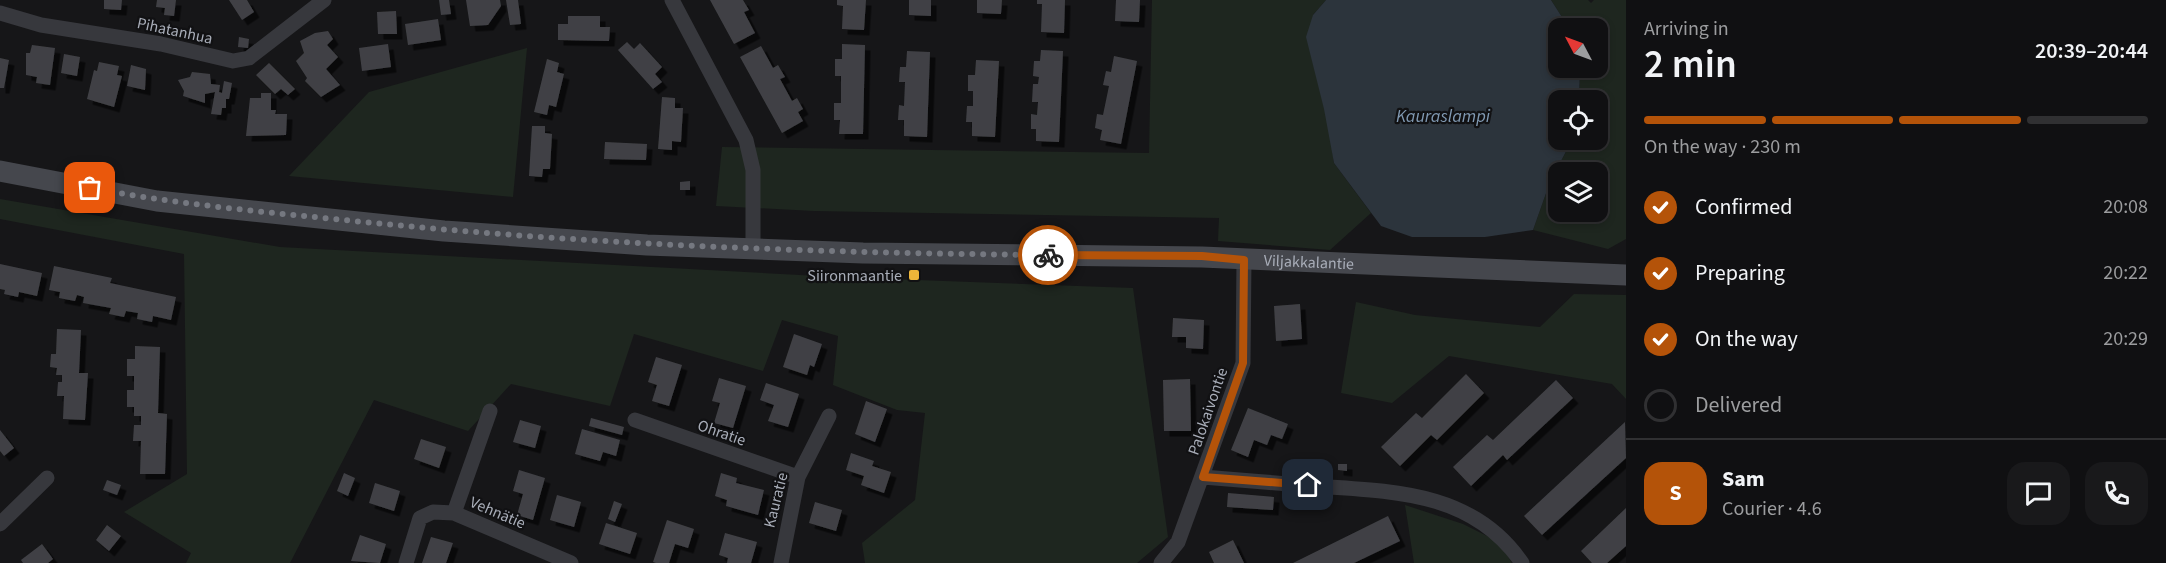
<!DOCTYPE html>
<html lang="en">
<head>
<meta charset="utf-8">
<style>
  :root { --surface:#101012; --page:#19191b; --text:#f1f3f6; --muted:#9c9d9f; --line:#303032; --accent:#b45309 }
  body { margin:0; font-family:"Source Sans 3",sans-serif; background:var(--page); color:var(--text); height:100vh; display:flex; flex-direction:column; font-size:22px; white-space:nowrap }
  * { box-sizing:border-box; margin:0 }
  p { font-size:20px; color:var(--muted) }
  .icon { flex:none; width:33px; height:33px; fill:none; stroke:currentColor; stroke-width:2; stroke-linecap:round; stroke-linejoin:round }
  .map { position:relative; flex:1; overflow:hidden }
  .panel { display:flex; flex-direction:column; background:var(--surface); width:540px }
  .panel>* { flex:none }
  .needle { width:39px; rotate:311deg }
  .controls { position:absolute; left:1548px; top:18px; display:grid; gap:12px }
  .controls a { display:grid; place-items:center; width:60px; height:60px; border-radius:12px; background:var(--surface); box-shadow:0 3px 9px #0003,0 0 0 2px var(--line); font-size:30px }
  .pin { position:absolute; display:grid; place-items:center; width:51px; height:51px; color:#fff; margin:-26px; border-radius:12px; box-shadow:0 3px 9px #0006 }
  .courier { position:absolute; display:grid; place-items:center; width:60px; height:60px; margin:-30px; border:4px solid #b45309; border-radius:50%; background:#fff; color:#222; box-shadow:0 2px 8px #0007 }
  .overview em { font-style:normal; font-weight:600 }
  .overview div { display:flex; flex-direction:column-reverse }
  .overview { display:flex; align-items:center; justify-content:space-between; height:102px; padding:0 18px }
  h1 { font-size:39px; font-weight:600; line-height:45px }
  .bar { display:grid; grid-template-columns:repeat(4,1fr); gap:9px 6px; align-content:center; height:72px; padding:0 18px }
  .bar i { height:8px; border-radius:4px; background:var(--line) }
  .bar .selected { background:var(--accent) }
  .bar p { grid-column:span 4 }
  .line { display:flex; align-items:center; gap:15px; padding:0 18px; border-top:2px solid var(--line) }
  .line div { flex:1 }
  .round { display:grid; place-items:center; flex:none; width:63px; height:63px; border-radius:18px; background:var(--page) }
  ol { padding:0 18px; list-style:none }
  li { display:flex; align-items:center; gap:18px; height:66px }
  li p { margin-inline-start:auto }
  li .icon { padding:6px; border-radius:50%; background:var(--accent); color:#fff; stroke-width:4 }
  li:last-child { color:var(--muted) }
  li i { width:33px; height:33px; border:3px solid var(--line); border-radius:50% }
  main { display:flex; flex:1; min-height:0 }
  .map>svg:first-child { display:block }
</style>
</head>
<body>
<main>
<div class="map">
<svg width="1626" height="563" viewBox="0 0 1626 563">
  <defs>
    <filter id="shadow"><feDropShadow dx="5.5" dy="5.5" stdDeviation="0" flood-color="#0009"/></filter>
  </defs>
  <rect width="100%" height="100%" fill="#161618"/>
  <path fill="#1e261f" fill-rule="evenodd" d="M 1152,0 L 1326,0 L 1313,15 L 1334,163 L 1371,213 L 1330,250 L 1218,241 L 1219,218 L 814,211 L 716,206 L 722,147 L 1149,153 Z
    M 1551,0 L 1588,0 L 1591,3 L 1594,0 L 1626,0 L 1626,239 L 1608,249 L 1533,230 L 1550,182 L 1572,140 L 1598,140 L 1598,100 L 1579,100 L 1580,68 L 1598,68 L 1598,28 L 1569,28 ZM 1558,172 L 1598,172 L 1598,212 L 1558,212 Z
    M 527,48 L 513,197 L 289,176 L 369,92 Z
    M 0,199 L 280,247 L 837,277 L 1133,288 L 1168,537 L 1137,563 L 865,563 L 862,543 L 915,500 L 925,413 L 897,410 L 833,385 L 838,336 L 782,320 L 763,371 L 634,334 L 610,406 L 511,384 L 468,431 L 374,400 L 290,563 L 186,563 L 191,553 L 124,512 L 187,474 L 184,254 L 0,219 Z
    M 1574,294 L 1626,295 L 1626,399 L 1612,384 L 1449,356 L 1392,403 L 1341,393 L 1356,302 L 1415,315 L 1540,327 Z
    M 1405,505 L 1463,524 L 1499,542 L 1512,563 L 1414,563 Z"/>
  <path fill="#2c343c" d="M 1326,0 L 1551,0 L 1569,28 L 1558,28 L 1558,68 L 1580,68 L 1579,100 L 1558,100 L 1558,140 L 1572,140 L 1550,182 L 1533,230 L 1485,237 L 1412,237 L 1381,226 L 1334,163 L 1324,109 L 1306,37 L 1313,15 Z"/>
  <path fill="#404145" filter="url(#shadow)" d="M 104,0 L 122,0 L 121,10 L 104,9 Z
    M 157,0 L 176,0 L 174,16 L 164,15 L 165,8 L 156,7 Z
    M 229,0 L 247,0 L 254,12 L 242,20 Z
    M 439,0 L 449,0 L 451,14 L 441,15 Z
    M 466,0 L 500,0 L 501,6 L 488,25 L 470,26 Z
    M 506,0 L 518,0 L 521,24 L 510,25 Z
    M 710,0 L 743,0 L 749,10 L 744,12 L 755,33 L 734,44 Z
    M 837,0 L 866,0 L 864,30 L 842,29 L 843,6 L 837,5 Z
    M 909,0 L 931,0 L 931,16 L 909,15 Z
    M 977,0 L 1002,0 L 1001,14 L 977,13 Z
    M 1037,0 L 1065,0 L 1064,33 L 1041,32 L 1042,4 L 1037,4 Z
    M 1116,0 L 1140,0 L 1139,22 L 1115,21 Z
    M 396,11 L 397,34 L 378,34 L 377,12 Z
    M 568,16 L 600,16 L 600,27 L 610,27 L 609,41 L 558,40 L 558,24 L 568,24 Z
    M 438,19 L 441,40 L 408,45 L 405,24 Z
    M 328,31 L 333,39 L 327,45 L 338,57 L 326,69 L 340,85 L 321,97 L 305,81 L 307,78 L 296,61 L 304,53 L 300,41 L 315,33 Z
    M 239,37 L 249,39 L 248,48 L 238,47 Z
    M 627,42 L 634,49 L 640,43 L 662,67 L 655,74 L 662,82 L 653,89 L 618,50 Z
    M 388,44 L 391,67 L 362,71 L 359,48 Z
    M 842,44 L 865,45 L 863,134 L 839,134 L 840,120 L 834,120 L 834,103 L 841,103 L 841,76 L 835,76 L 835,59 L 842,59 Z
    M 32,45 L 55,48 L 50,85 L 36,83 L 37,77 L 26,75 L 26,53 L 30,53 Z
    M 761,46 L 773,68 L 778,65 L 785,77 L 780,79 L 792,101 L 797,98 L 803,109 L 798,112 L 803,121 L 782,133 L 740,57 Z
    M 1041,50 L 1063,51 L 1059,142 L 1036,141 L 1036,129 L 1031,129 L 1031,114 L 1037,115 L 1038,102 L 1032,102 L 1033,84 L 1038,84 L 1039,77 L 1033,76 L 1034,61 L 1040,61 Z
    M 907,51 L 930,52 L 927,137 L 904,136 L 904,120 L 898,120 L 899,105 L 904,106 L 905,82 L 899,82 L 900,67 L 906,67 Z
    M 64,54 L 80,57 L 77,76 L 61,73 Z
    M 1114,56 L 1137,61 L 1121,144 L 1100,140 L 1102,130 L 1095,128 L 1097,114 L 1103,115 L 1109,86 L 1103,85 L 1106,71 L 1111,72 Z
    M 0,58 L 9,60 L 4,88 L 0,88 Z
    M 547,59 L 559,63 L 557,72 L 564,74 L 556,107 L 549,105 L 547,115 L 534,112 Z
    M 976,60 L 999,61 L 995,137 L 972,136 L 972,122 L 966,122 L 967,106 L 973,106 L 973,91 L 968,91 L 968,75 L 975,75 Z
    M 99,62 L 119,66 L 117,75 L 122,76 L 114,107 L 87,99 L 94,70 L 97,71 Z
    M 269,63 L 295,89 L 288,95 L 281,89 L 275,94 L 256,75 Z
    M 131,65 L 146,69 L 145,90 L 127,86 Z
    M 192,72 L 210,74 L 211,84 L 220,85 L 219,92 L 222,93 L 224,81 L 232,83 L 229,99 L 226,99 L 226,108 L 222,108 L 221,115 L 211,114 L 215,92 L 205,94 L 205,103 L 183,96 L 184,91 L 178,80 L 190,77 Z
    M 261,93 L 271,93 L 271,110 L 276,110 L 275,114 L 287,114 L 286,135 L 246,136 L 250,98 L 261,98 Z
    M 662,97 L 675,98 L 675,108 L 683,108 L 681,142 L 672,141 L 672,150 L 658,149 Z
    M 532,126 L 545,126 L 545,133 L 552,134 L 550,169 L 543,169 L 542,177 L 529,176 Z
    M 605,142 L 647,144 L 646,160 L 604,159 Z
    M 690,181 L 690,190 L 680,190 L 680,182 Z
    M 0,264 L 42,273 L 37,296 L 19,292 L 18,297 L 4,294 L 5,290 L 0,289 Z
    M 54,266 L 112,278 L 110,283 L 176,297 L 171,320 L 153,316 L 152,322 L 137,319 L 138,313 L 126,311 L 124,317 L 109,314 L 111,308 L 83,303 L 84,297 L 77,295 L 75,301 L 59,298 L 60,292 L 49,290 Z
    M 1300,304 L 1302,339 L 1276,341 L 1274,306 Z
    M 1173,318 L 1204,320 L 1203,349 L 1186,348 L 1186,337 L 1172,337 Z
    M 57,329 L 81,330 L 79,373 L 88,373 L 85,420 L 63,419 L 64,396 L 57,396 L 58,382 L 62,382 L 62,375 L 56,375 L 57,368 L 50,367 L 51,354 L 56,354 Z
    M 794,334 L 822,344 L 814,367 L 810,365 L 807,375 L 783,367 Z
    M 135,346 L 160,347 L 158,413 L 167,414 L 165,474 L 140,474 L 141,441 L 133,441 L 134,425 L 141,425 L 141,416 L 134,416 L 134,407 L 127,407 L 127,390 L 134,390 L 134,376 L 127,376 L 127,359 L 135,359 Z
    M 656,357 L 682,365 L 669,406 L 652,401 L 657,385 L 648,382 Z
    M 1466,374 L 1484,393 L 1437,440 L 1431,435 L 1400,466 L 1381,447 L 1416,413 L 1422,418 Z
    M 719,378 L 746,386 L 733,428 L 714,423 L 720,403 L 712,401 Z
    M 1190,379 L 1191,431 L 1164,431 L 1163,380 Z
    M 1556,380 L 1573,398 L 1507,460 L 1503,455 L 1471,486 L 1453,467 L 1487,435 L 1493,440 Z
    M 766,383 L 799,394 L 788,427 L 768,421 L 774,405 L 760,400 Z
    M 866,401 L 887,409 L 875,442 L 855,434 Z
    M 1248,408 L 1288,424 L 1282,439 L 1271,435 L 1267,445 L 1254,440 L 1248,457 L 1231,450 Z
    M 591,418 L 624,427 L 622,435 L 589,426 Z
    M 520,420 L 541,426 L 535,448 L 513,442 Z
    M 1625,422 L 1626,458 L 1542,535 L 1524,516 Z
    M 582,429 L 620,440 L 616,456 L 603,452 L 600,461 L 575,454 Z
    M 0,430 L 14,448 L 4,456 L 0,451 Z
    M 421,439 L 446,447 L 439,468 L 414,459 Z
    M 851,453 L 874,461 L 872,466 L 891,472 L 884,493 L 861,485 L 864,476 L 846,470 Z
    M 1338,464 L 1347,464 L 1347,471 L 1338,470 Z
    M 519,470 L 545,478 L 533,520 L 517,515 L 523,494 L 513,491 Z
    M 344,473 L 355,478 L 348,496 L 337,491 Z
    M 721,473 L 737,478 L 736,483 L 764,490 L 758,515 L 726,506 L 727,500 L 715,496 Z
    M 107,480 L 121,485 L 117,495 L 103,490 Z
    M 375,483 L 400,491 L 394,511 L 369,503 Z
    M 1228,493 L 1274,497 L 1273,510 L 1227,507 Z
    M 557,495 L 581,502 L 574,527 L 550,520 Z
    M 614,501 L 622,504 L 615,522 L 608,519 Z
    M 815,502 L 842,510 L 836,531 L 809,523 Z
    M 1626,508 L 1626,546 L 1607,563 L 1592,563 L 1581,551 Z
    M 1388,516 L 1400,541 L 1354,563 L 1293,563 Z
    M 667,520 L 694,529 L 688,548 L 675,544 L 669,563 L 656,563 L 653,562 Z
    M 606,523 L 637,533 L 630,554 L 599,544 Z
    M 107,525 L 121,536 L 109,551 L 96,540 Z
    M 725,533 L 757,542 L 751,563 L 727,563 L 728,558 L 719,555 Z
    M 360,535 L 386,544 L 380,563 L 351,561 Z
    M 431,537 L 453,543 L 446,563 L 422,563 Z
    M 1233,540 L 1244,563 L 1214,563 L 1209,552 Z
    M 42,544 L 53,559 L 48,563 L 23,563 L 21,560 Z"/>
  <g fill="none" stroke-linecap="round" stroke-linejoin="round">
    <path stroke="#37383d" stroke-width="15" d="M 672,0 L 746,140 L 753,170 L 753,250
      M 0,13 L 41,25 L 161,44 L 233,61 L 249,58 L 324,0
      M 635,420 L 798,477
      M 1203,477 C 1240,480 1276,483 1313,486 C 1392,491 1473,491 1522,563
      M 454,513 L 490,411
      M 0,524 L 47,478
      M 406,563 L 420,518 L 433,512 L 454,513 L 571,563
      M 781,563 L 798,477 L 829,416
      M 1161,563 L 1178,542 L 1243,363 L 1244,259"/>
    <path stroke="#45474d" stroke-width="21" id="s1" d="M 0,171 L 157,201 L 444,231 L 647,245 L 863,253 L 1202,257 L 1626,275"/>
  </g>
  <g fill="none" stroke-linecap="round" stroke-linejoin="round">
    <path stroke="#757880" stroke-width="6" stroke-dasharray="0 10.8" d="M 90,188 C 171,203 252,211 334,219 C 572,244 809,253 1048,255"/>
    <path stroke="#b45309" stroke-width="8" d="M 1048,255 L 1202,256 L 1244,260 L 1243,363 L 1203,477 L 1308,485"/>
  </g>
  <rect fill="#edb539" stroke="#111113" stroke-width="2" x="908" y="269" width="12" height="12" rx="3"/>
  <g text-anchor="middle" stroke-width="4.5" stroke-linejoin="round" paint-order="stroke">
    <g font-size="16" fill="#a8adb8" stroke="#111113">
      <text transform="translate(175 30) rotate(12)" y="6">Pihatanhua</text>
      <text dy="6" stroke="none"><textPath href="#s1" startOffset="1314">Viljakkalantie</textPath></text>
      <text transform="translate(1207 411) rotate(-71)" y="6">Palokaivontie</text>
      <text transform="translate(722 432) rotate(19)" y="6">Ohratie</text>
      <text transform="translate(775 500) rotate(-76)" y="6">Kauratie</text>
      <text transform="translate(498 512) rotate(23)" y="6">Vehnätie</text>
    </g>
    <g font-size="16" fill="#a8adb8" stroke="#111113" text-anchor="end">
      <text x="902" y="281">Siironmaantie</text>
    </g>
    <g font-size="18" font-style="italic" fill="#8099b2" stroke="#111113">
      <text x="1443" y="122">Kauraslampi</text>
    </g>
  </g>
</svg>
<div class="controls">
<a><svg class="needle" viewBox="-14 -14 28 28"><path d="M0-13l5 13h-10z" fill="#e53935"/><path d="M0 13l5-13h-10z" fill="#9c9d9f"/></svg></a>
<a><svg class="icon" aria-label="locate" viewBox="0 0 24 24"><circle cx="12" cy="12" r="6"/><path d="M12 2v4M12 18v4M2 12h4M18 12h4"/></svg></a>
<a><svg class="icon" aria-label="layers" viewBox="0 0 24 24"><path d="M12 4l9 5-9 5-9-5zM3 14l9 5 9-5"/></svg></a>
</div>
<div class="pin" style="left:90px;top:188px;background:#ea580c"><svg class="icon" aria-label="bag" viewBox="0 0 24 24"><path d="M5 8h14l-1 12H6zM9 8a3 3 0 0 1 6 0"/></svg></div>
<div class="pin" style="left:1308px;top:485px;background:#1f2937"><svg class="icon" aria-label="home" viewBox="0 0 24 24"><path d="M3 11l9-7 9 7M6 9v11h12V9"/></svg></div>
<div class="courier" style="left:1048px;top:255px"><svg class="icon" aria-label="bike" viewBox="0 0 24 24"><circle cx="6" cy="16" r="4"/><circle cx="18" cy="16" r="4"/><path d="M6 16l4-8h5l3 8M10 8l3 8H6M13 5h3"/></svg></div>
</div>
<section class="panel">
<div class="overview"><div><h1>2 min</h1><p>Arriving in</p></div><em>20:39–20:44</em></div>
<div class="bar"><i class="selected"></i><i class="selected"></i><i class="selected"></i><i></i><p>On the way · 230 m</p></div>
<ol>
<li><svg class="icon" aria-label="check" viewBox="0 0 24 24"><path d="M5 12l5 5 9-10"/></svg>Confirmed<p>20:08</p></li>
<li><svg class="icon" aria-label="check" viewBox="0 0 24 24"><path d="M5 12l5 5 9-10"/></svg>Preparing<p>20:22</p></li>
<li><svg class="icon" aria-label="check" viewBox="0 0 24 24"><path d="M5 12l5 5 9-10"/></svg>On the way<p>20:29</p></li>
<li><i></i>Delivered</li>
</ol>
<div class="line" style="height:108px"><b class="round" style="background:var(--accent);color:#fff">S</b><div><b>Sam</b><p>Courier · 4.6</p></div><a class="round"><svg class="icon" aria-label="chat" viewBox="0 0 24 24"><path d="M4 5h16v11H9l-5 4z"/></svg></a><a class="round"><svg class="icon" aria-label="phone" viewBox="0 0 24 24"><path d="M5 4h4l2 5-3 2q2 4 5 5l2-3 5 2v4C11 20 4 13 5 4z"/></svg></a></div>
</section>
</main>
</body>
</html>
